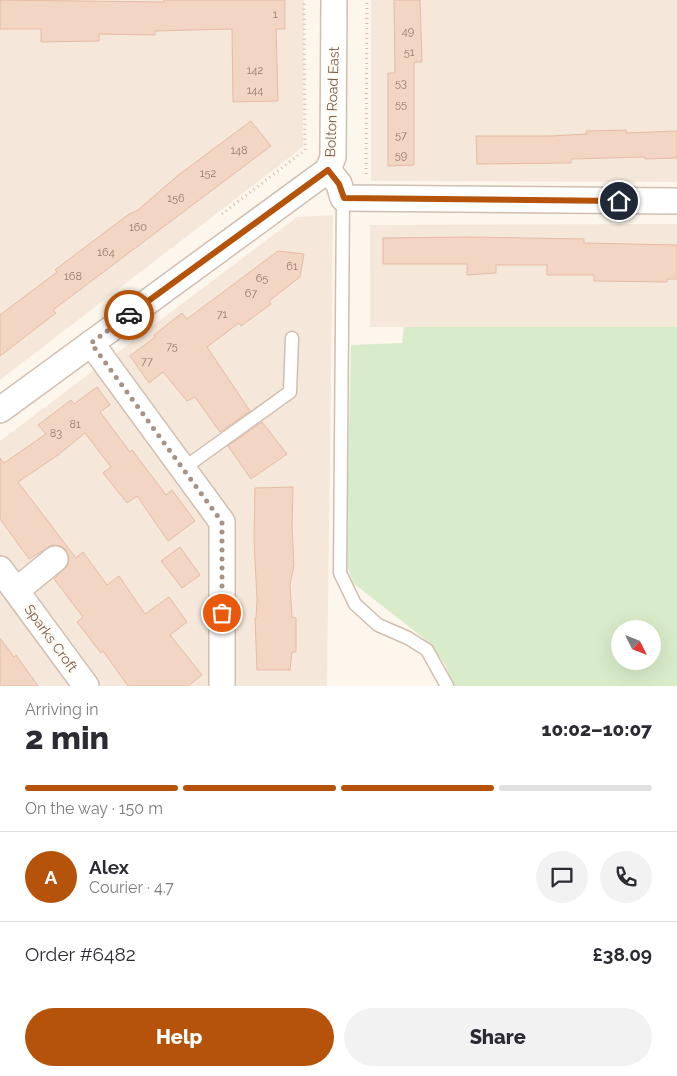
<!DOCTYPE html>
<html lang="en">
<head>
<meta charset="utf-8">
<style>
  :root { --surface:#fff; --page:#f2f2f3; --text:#2b2b33; --muted:#7c7c81; --line:#e1e1e2; --accent:#b45309 }
  body { margin:0; font-family:Raleway,sans-serif; background:var(--page); color:var(--text); height:100vh; display:flex; flex-direction:column; font-size:19px; white-space:nowrap }
  * { box-sizing:border-box; margin:0 }
  p { font-size:16px; color:var(--muted) }
  .icon { flex:none; width:28px; height:28px; fill:none; stroke:currentColor; stroke-width:2; stroke-linecap:round; stroke-linejoin:round }
  .map { position:relative; height:686px; overflow:hidden }
  .drawer { display:flex; flex-direction:column; background:var(--surface); flex:1 }
  .drawer>* { flex:none }
  .needle { width:32px; rotate:132deg }
  .fabs { position:absolute; left:611px; top:620px; display:grid; gap:10px }
  .fabs a { display:grid; place-items:center; width:50px; height:50px; border-radius:50%; background:var(--surface); box-shadow:0 5px 20px #0002; font-size:25px }
  .pin { position:absolute; display:grid; place-items:center; width:42px; height:42px; color:#fff; margin:-21px; border:2px solid #fff; border-radius:50%; box-shadow:0 1px 5px #0007 }
  .courier { position:absolute; display:grid; place-items:center; width:50px; height:50px; margin:-25px; border:4px solid #b45309; border-radius:50%; background:#fff; color:#222; box-shadow:0 1px 6px #0007 }
  .head em { font-style:normal; font-weight:800 }
  .head div { display:flex; flex-direction:column-reverse }
  .head { display:flex; align-items:center; justify-content:space-between; height:85px; padding:0 25px }
  h1 { font-size:32px; font-weight:800; line-height:38px }
  .bar { display:grid; grid-template-columns:repeat(4,1fr); gap:8px 5px; align-content:center; height:60px; padding:0 25px }
  .bar i { height:6px; border-radius:4px; background:var(--line) }
  .bar .selected { background:var(--accent) }
  .bar p { grid-column:span 4 }
  .line { display:flex; align-items:center; gap:12px; padding:0 25px; border-top:1px solid var(--line) }
  .line div { flex:1 }
  .round { display:grid; place-items:center; flex:none; width:52px; height:52px; border-radius:26px; background:var(--page) }
  .action { display:flex; gap:10px; margin-top:auto; padding:10px 25px }
  .action a { flex:1; height:58px; border-radius:30px; background:var(--accent); color:#fff; font-size:20px; font-weight:800; line-height:58px; text-align:center }
  .action a+a { background:var(--page); color:var(--text) }
  .map>svg:first-child { display:block }
</style>
</head>
<body>
<div class="map">
<svg width="677" height="686" viewBox="0 0 677 686">
  <rect width="100%" height="100%" fill="#fdf6ec"/>
  <path fill="#f5e8da" d="M 0,0 L 304,0 L 303,147 L 0,380 Z
    M 371,0 L 677,0 L 677,182 L 371,181 Z
    M 333,215 L 327,686 L 0,686 L 0,441 L 297,217 Z
    M 677,224 L 677,327 L 370,327 L 370,225 Z"/>
  <path fill="#d8ecc9" fill-rule="evenodd" d="M 404,327 L 677,327 L 677,686 L 453,686 L 446,666 L 431,644 L 353,583 L 346,563 L 351,345 L 402,343 ZM 620,629 L 652,629 L 652,661 L 620,661 Z"/>
  <path fill="#f3d5c3" stroke="#e6bba3" d="M 0,0 L 164,2 L 164,0 L 285,0 L 285,29 L 276,29 L 278,101 L 233,102 L 232,29 L 155,31 L 155,35 L 99,34 L 99,41 L 41,42 L 41,29 L 0,29 Z
    M 394,0 L 420,0 L 422,62 L 414,62 L 414,165 L 388,166 L 388,73 L 395,73 Z
    M 251,121 L 271,146 L 53,310 L 56,313 L 0,356 L 0,315 L 57,272 L 55,270 L 129,214 L 138,210 L 176,177 Z
    M 626,130 L 626,133 L 677,131 L 677,158 L 645,159 L 645,157 L 571,159 L 571,163 L 477,164 L 476,136 L 550,136 L 587,134 L 586,131 Z
    M 469,237 L 584,239 L 584,243 L 677,245 L 677,279 L 667,279 L 667,282 L 594,281 L 594,275 L 547,275 L 547,265 L 496,265 L 496,273 L 467,275 L 467,264 L 383,264 L 383,238 Z
    M 278,251 L 304,254 L 300,277 L 269,301 L 271,304 L 241,326 L 239,323 L 207,347 L 250,411 L 220,432 L 195,397 L 187,401 L 163,372 L 149,383 L 130,356 L 155,337 L 154,335 L 182,313 L 187,319 Z
    M 97,387 L 110,405 L 100,412 L 130,452 L 132,450 L 166,495 L 172,490 L 195,521 L 168,541 L 137,496 L 127,503 L 103,473 L 111,467 L 85,433 L 58,455 L 18,482 L 76,558 L 83,552 L 107,585 L 119,576 L 145,614 L 169,597 L 187,622 L 170,635 L 202,675 L 188,686 L 128,686 L 103,651 L 101,653 L 77,622 L 83,617 L 54,579 L 68,565 L 69,557 L 66,550 L 61,546 L 52,545 L 29,559 L 0,519 L 0,458 L 4,463 L 46,434 L 38,425 L 71,400 L 74,404 Z
    M 262,422 L 287,454 L 251,479 L 228,446 Z
    M 293,487 L 292,528 L 294,565 L 290,585 L 292,617 L 296,618 L 296,652 L 292,652 L 290,670 L 257,670 L 255,618 L 256,618 L 257,600 L 254,540 L 255,488 Z
    M 180,547 L 200,575 L 182,588 L 161,561 Z
    M 0,638 L 14,657 L 16,655 L 38,686 L 0,686 Z"/>
  <g fill="none" stroke-linecap="round" stroke-linejoin="round">
    <defs>
      <path id="lane" d="M 343,198 L 340,573 L 355,604 L 378,625 L 408,638 L 427,650 L 447,686
        M 184,468 L 290,392 L 292,338"/>
      <path id="street" d="M 334,0 L 333,157 L 328,170 L 339,184 L 343,198 L 677,201
        M 91,343 L 222,522 L 222,686
        M 0,410 L 328,170
        M 0,569 L 86,686
        M 17,590 L 55,559"/>
    </defs>
    <use href="#lane" stroke="#d1beb0" stroke-width="15"/>
    <use href="#street" stroke="#d1beb0" stroke-width="28"/>
    <path stroke="#d9b8a5" stroke-width="3" stroke-dasharray="1 4" stroke-linecap="butt" d="M 366,174 L 367,0
      M 222,214 L 305,150 L 304,0"/>
    <use href="#lane" stroke="#fff" stroke-width="12"/>
    <use href="#street" stroke="#fff" stroke-width="25"/>
  </g>
  <g fill="none" stroke-linecap="round" stroke-linejoin="round">
    <path stroke="#a89285" stroke-width="5" stroke-dasharray="0 9" d="M 129,315 L 91,343 L 222,522 L 222,613"/>
    <path stroke="#b45309" stroke-width="6" d="M 129,315 L 328,170 L 339,184 L 344,198 L 619,201"/>
  </g>
  <g text-anchor="middle" stroke-width="4" stroke-linejoin="round" paint-order="stroke">
    <g font-size="11" fill="#987a6a">
      <text x="275" y="18">1</text>
      <text x="408" y="35">49</text>
      <text x="409" y="56">51</text>
      <text x="255" y="74">142</text>
      <text x="401" y="87">53</text>
      <text x="255" y="94">144</text>
      <text x="401" y="108">55</text>
      <text x="401" y="139">57</text>
      <text x="239" y="154">148</text>
      <text x="401" y="159">59</text>
      <text x="208" y="177">152</text>
      <text x="176" y="202">156</text>
      <text x="138" y="231">160</text>
      <text x="106" y="256">164</text>
      <text x="292" y="270">61</text>
      <text x="73" y="280">168</text>
      <text x="262" y="282">65</text>
      <text x="251" y="297">67</text>
      <text x="222" y="318">71</text>
      <text x="172" y="350">75</text>
      <text x="147" y="365">77</text>
      <text x="75" y="428">81</text>
      <text x="56" y="437">83</text>
    </g>
    <g font-size="14" fill="#7a5c4d" stroke="#fffaf3">
      <text transform="translate(332 102) rotate(-88)" y="5">Bolton Road East</text>
      <text transform="translate(51 638) rotate(54)" y="5">Sparks Croft</text>
    </g>
  </g>
</svg>
<div class="fabs">
<a><svg class="needle" viewBox="-14 -14 28 28"><path d="M0-13l5 13h-10z" fill="#e53935"/><path d="M0 13l5-13h-10z" fill="#7c7c81"/></svg></a>
</div>
<div class="pin" style="left:222px;top:613px;background:#ea580c"><svg class="icon" aria-label="bag" viewBox="0 0 24 24"><path d="M5 8h14l-1 12H6zM9 8a3 3 0 0 1 6 0"/></svg></div>
<div class="pin" style="left:619px;top:201px;background:#1f2937"><svg class="icon" aria-label="home" viewBox="0 0 24 24"><path d="M3 11l9-7 9 7M6 9v11h12V9"/></svg></div>
<div class="courier" style="left:129px;top:315px"><svg class="icon" aria-label="car" viewBox="0 0 24 24"><path d="M5 17H2v-5l4-1 3-4h7l3 4 3 1v5h-3M9 17h6M6 11h13"/><circle cx="7" cy="17" r="2"/><circle cx="17" cy="17" r="2"/></svg></div>
</div>
<section class="drawer">
<div class="head"><div><h1>2 min</h1><p>Arriving in</p></div><em>10:02–10:07</em></div>
<div class="bar"><i class="selected"></i><i class="selected"></i><i class="selected"></i><i></i><p>On the way · 150 m</p></div>
<div class="line" style="height:90px"><b class="round" style="background:var(--accent);color:#fff">A</b><div><b>Alex</b><p>Courier · 4.7</p></div><a class="round"><svg class="icon" aria-label="chat" viewBox="0 0 24 24"><path d="M4 5h16v11H9l-5 4z"/></svg></a><a class="round"><svg class="icon" aria-label="phone" viewBox="0 0 24 24"><path d="M5 4h4l2 5-3 2q2 4 5 5l2-3 5 2v4C11 20 4 13 5 4z"/></svg></a></div>
<div class="line" style="height:65px"><div>Order #6482</div><b>£38.09</b></div>
<div class="action"><a>Help</a><a>Share</a></div>
</section>
</body>
</html>
